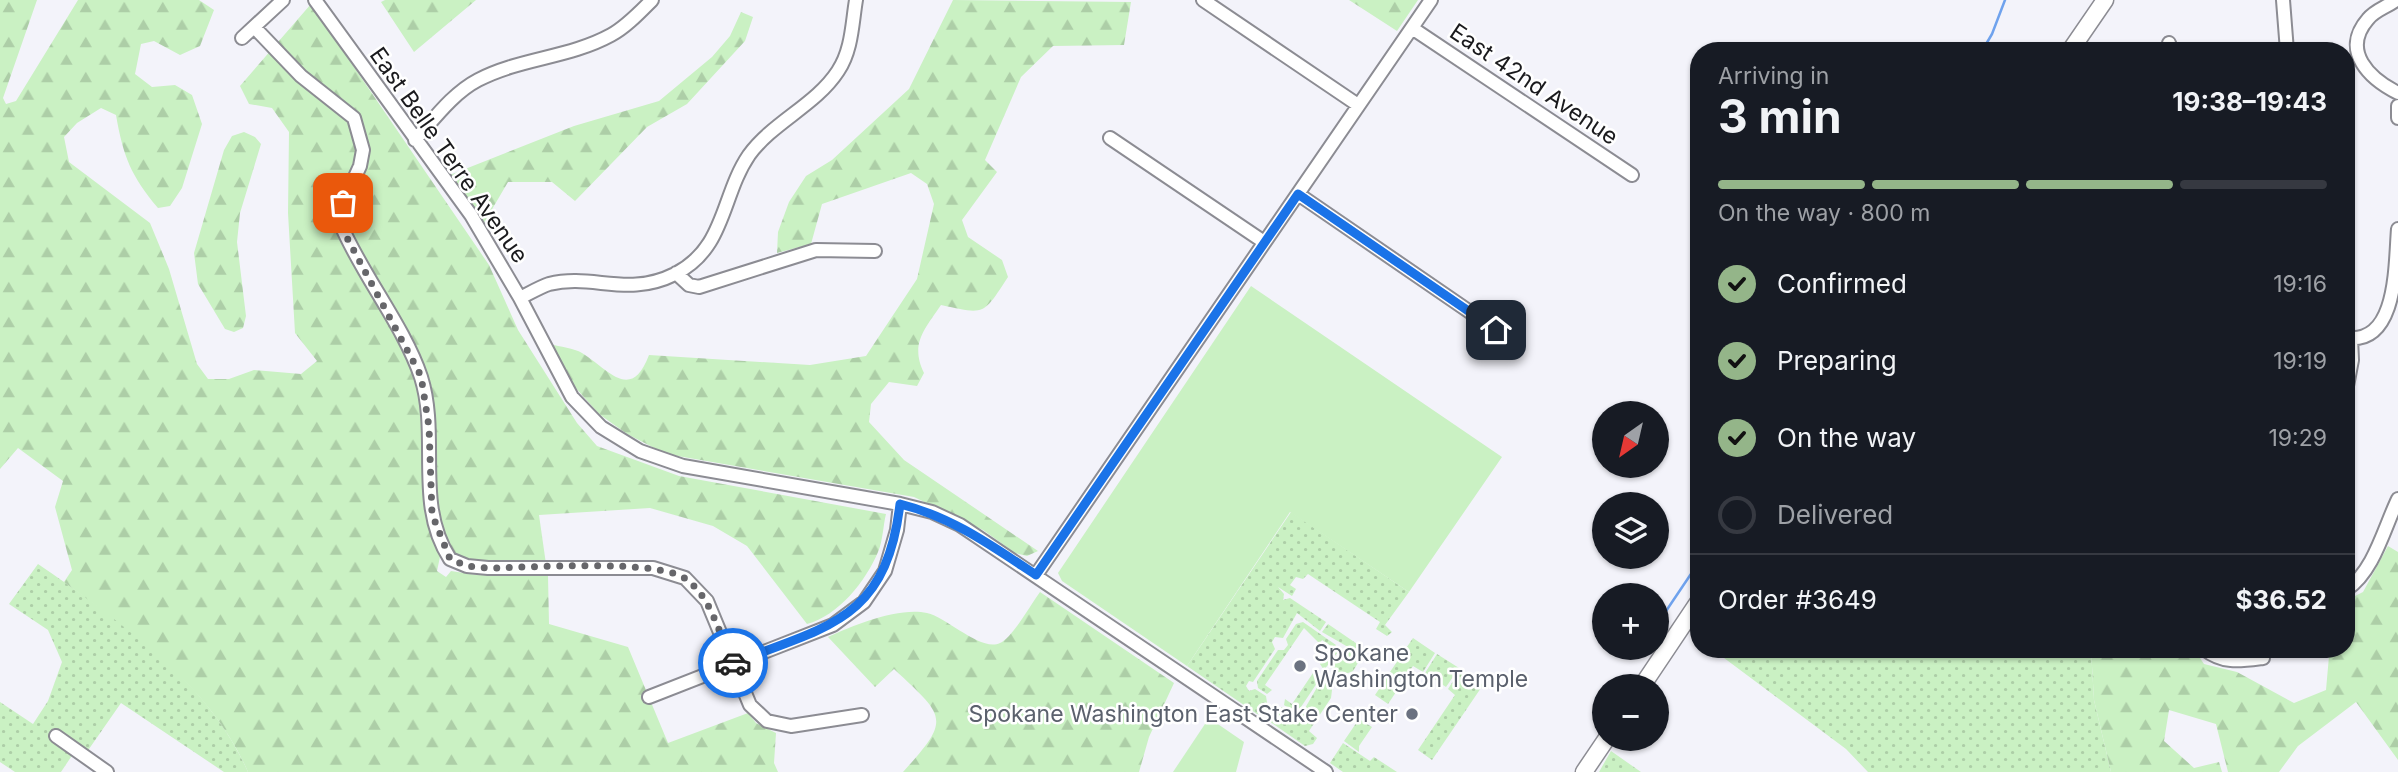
<!DOCTYPE html>
<html lang="en">
<head>
<meta charset="utf-8">
<style>
  :root { --surface:#171b24; --page:#20242c; --text:#f1f3f6; --muted:#9ea1a6; --line:#363941; --accent:#94b589 }
  body { margin:0; font-family:Inter,sans-serif; background:var(--page); color:var(--text); height:100vh; display:flex; flex-direction:column; font-size:26px; white-space:nowrap }
  * { box-sizing:border-box; margin:0 }
  p { font-size:23px; color:var(--muted) }
  .icon { flex:none; width:38px; height:38px; fill:none; stroke:currentColor; stroke-width:2; stroke-linecap:round; stroke-linejoin:round }
  .map { position:relative; flex:1; overflow:hidden }
  .side { position:absolute; left:1690px; top:42px; width:665px; height:616px; display:flex; flex-direction:column; background:var(--surface); border-radius:28px; box-shadow:0 2px 5px #0004 }
  .side>* { flex:none }
  .needle { width:46px; rotate:214deg }
  .fabs { position:absolute; left:1592px; top:401px; display:grid; gap:14px }
  .fabs a { display:grid; place-items:center; width:77px; height:77px; border-radius:50%; background:var(--surface); box-shadow:0 2px 5px #0004; font-size:35px }
  .pin { position:absolute; display:grid; place-items:center; width:60px; height:60px; color:#fff; margin:-30px; border-radius:14px; box-shadow:0 4px 10px #0006 }
  .courier { position:absolute; display:grid; place-items:center; width:70px; height:70px; margin:-35px; border:5px solid #1a73e8; border-radius:50%; background:#fff; color:#222; box-shadow:0 2px 9px #0007 }
  .head em { font-style:normal; font-weight:700 }
  .head div { display:flex; flex-direction:column-reverse }
  .head { display:flex; align-items:center; justify-content:space-between; height:119px; padding:0 28px }
  h1 { font-size:46px; font-weight:700; line-height:52px }
  .bar { display:grid; grid-template-columns:repeat(4,1fr); gap:10px 7px; align-content:center; height:84px; padding:0 28px }
  .bar i { height:9px; border-radius:5px; background:var(--line) }
  .bar .on { background:var(--accent) }
  .bar p { grid-column:span 4 }
  .line { display:flex; align-items:center; gap:18px; padding:0 28px; border-top:2px solid var(--line) }
  .line div { flex:1 }
  ol { padding:0 28px; list-style:none }
  li { display:flex; align-items:center; gap:21px; height:77px }
  li p { margin-inline-start:auto }
  li .icon { padding:7px; border-radius:50%; background:var(--accent); color:#111; stroke-width:4 }
  li:last-child { color:var(--muted) }
  li i { width:38px; height:38px; border:4px solid var(--line); border-radius:50% }
  .map>svg:first-child { display:block }
</style>
</head>
<body>
<div class="map">
<svg width="2398" height="772" viewBox="0 0 2398 772">
  <defs>
    <pattern id="grass-dots" width="8" height="8" patternUnits="userSpaceOnUse" patternTransform="scale(1.75)"><rect width="8" height="8" fill="#caf1c3"/><path d="M2 2h.1M6 6h.1" fill="none" stroke="#adcea7" stroke-width="1.8" stroke-linecap="round"/></pattern>
    <pattern id="forest-firs" width="22" height="20" patternUnits="userSpaceOnUse" patternTransform="scale(1.75)"><rect width="22" height="20" fill="#caf1c3"/><path d="M5 1l3.5 6h-7zM16 11l3.5 6h-7z" fill="#adcea7"/></pattern>
  </defs>
  <rect width="100%" height="100%" fill="#f3f3fa"/>
  <path fill="url(#grass-dots)" d="M 1291,512 L 1409,592 L 1385,625 L 1392,632 L 1387,636 L 1376,629 L 1380,622 L 1308,574 L 1303,579 L 1296,577 L 1290,585 L 1296,589 L 1292,596 L 1278,587 L 1284,594 L 1283,600 L 1290,598 L 1326,622 L 1320,631 L 1297,613 L 1283,638 L 1275,637 L 1272,642 L 1275,649 L 1253,682 L 1249,681 L 1246,686 L 1249,691 L 1255,689 L 1266,696 L 1268,709 L 1276,711 L 1282,707 L 1297,722 L 1319,684 L 1329,680 L 1333,682 L 1331,698 L 1309,731 L 1317,738 L 1313,744 L 1305,746 L 1269,721 L 1268,716 L 1257,714 L 1187,666 Z
    M 38,564 C 118,619 208,680 248,772 L 224,772 L 121,703 L 82,759 L 73,754 L 61,772 L 15,772 L 0,762 L 0,702 L 33,724 L 48,701 L 62,662 L 48,630 L 9,604 Z
    M 1303,622 L 1336,645 L 1338,652 L 1324,670 L 1320,664 L 1331,646 L 1322,640 L 1320,644 L 1304,628 L 1265,685 L 1272,690 L 1267,694 L 1258,688 L 1257,681 L 1278,650 L 1284,650 L 1288,645 L 1286,639 L 1296,624 Z
    M 1328,624 L 1366,650 L 1353,671 L 1336,678 L 1332,675 L 1332,665 L 1348,647 L 1322,632 Z
    M 1413,638 L 1435,653 L 1423,672 L 1413,666 L 1403,681 L 1390,672 Z
    M 1712,649 L 2091,649 L 2094,700 L 2111,772 L 1868,772 L 1846,749 Z
    M 1437,654 L 1459,668 L 1446,687 L 1425,673 Z
    M 1460,670 L 1483,685 L 1432,760 L 1418,750 L 1455,695 L 1448,689 Z
    M 1313,673 L 1319,677 L 1321,674 L 1321,677 L 1299,710 L 1292,711 L 1284,705 L 1285,699 L 1292,704 Z
    M 1389,674 L 1402,683 L 1388,704 L 1375,695 Z
    M 1359,719 L 1372,727 L 1359,746 L 1359,752 L 1344,741 Z
    M 1343,743 L 1370,761 L 1374,757 L 1397,772 L 1343,772 L 1330,763 Z
    M 1611,751 L 1641,772 L 1599,772 Z"/>
  <path fill="url(#forest-firs)" d="M 0,0 L 37,0 L 3,98 L 6,104 L 16,101 L 78,0 L 199,0 L 214,10 L 200,46 L 180,55 L 154,41 L 141,44 L 135,74 L 152,87 L 175,85 L 192,95 L 202,124 L 182,188 L 170,206 L 158,208 C 131,176 123,156 116,115 L 101,108 L 77,123 L 64,137 L 69,162 L 150,223 L 169,269 L 197,364 L 208,379 L 229,379 L 254,370 L 301,374 L 317,361 L 295,333 L 288,213 L 289,132 L 272,108 L 249,104 L 240,86 L 311,4 L 489,265 L 518,330 L 577,423 L 597,446 L 679,476 L 886,514 C 883,526 883,540 878,552 C 866,581 838,616 807,624 L 747,546 L 713,526 L 650,508 L 539,515 L 546,564 L 470,564 L 441,552 L 437,571 L 446,577 L 451,571 L 477,575 L 548,576 L 549,624 L 628,647 L 668,743 L 748,713 L 756,723 L 776,733 L 774,763 L 778,772 L 248,772 C 212,689 135,634 64,582 L 72,570 L 55,507 L 63,481 L 18,448 L 0,469 Z
    M 385,0 L 476,0 L 414,52 L 381,2 Z
    M 953,0 L 1131,2 L 1124,45 L 1053,46 L 1021,77 L 985,160 L 997,172 L 962,220 L 968,237 L 1002,260 L 1008,277 C 983,315 986,315 941,305 C 924,330 910,344 924,373 L 917,386 L 889,382 L 871,404 L 869,422 L 904,460 L 1038,551 L 1027,556 L 1015,553 L 983,530 L 914,497 L 666,454 L 627,434 L 599,414 L 573,385 L 550,344 C 560,347 574,348 582,353 C 608,369 631,403 649,355 L 810,365 L 866,356 L 917,279 L 934,204 L 927,184 L 911,173 L 822,204 L 811,244 L 777,253 L 778,232 L 789,202 L 806,176 L 832,160 L 909,89 Z
    M 1349,0 L 1418,0 L 1397,31 Z
    M 741,12 L 753,17 L 745,41 L 687,104 L 647,127 L 575,201 L 552,182 L 508,182 L 484,223 L 450,175 L 574,126 L 659,101 L 712,57 L 730,36 Z
    M 244,132 L 255,137 L 261,144 L 240,213 L 237,242 L 246,316 L 243,328 L 234,332 L 225,329 L 198,284 L 194,253 L 224,150 L 232,136 Z
    M 2388,546 L 2398,552 L 2398,760 L 2356,702 L 2298,746 L 2279,772 L 2228,772 L 2216,724 L 2169,710 L 2164,741 L 2194,768 L 2219,762 L 2222,772 L 2111,772 L 2094,700 L 2091,649 L 2194,649 L 2204,664 L 2237,672 L 2294,703 L 2326,690 L 2329,656 L 2317,649 L 2347,649 L 2347,600 L 2363,592 Z
    M 1040,592 L 1174,683 L 1149,737 L 1139,772 L 903,772 C 952,718 945,717 894,669 L 875,687 L 828,637 C 854,625 898,607 927,613 C 948,618 981,652 1000,643 C 1013,637 1031,604 1040,592 Z"/>
  <path fill="#caf1c3" d="M 1251,286 L 1502,457 L 1409,592 L 1290,512 L 1187,666 L 1062,581 L 1058,573 Z
    M 1209,718 L 1244,742 L 1236,772 L 1173,772 Z"/>
  <g fill="none" stroke-linecap="round" stroke-linejoin="round">
    <path stroke="#6fa2ed" stroke-width="2.5" d="M 1982,51 L 1992,34 L 2005,0
      M 1660,620 L 1699,562"/>
    <defs>
      <path id="minor" d="M 315,0 L 471,215 L 520,298 L 572,397 L 601,427 L 640,451 L 683,466 L 900,504 L 932,512 L 960,525 L 1326,772
        M 1203,0 L 1358,105
        M 2283,0 L 2287,51
        M 2396,0 C 2387,7 2375,10 2368,19 C 2340,51 2370,79 2398,93
        M 254,27 L 301,76 L 354,118 L 363,150 L 360,166 L 343,203 L 341,225 C 362,275 404,326 421,377 C 440,437 414,504 450,559 L 467,566 L 488,568 L 653,568 L 685,578 L 707,601 L 750,705 L 767,721 L 791,726 L 862,715
        M 1412,28 L 1632,175
        M 242,38 L 283,0
        M 2169,43 L 2171,51
        M 2398,106 L 2398,118
        M 1110,138 L 1264,242
        M 415,140 C 434,119 453,93 478,80 C 520,58 569,58 611,35 C 626,27 640,12 652,0
        M 1298,194 L 1518,345
        M 676,273 L 689,285 L 699,287 L 816,250 L 875,251
        M 520,298 C 530,293 540,287 549,284 C 593,273 627,298 675,274 C 726,248 721,196 749,155 C 773,122 816,105 838,71 C 852,50 852,24 856,0
        M 2347,338 C 2398,344 2395,264 2398,229
        M 2347,386 L 2352,360 L 2351,338
        M 1036,575 L 1431,0
        M 2347,589 C 2374,571 2384,528 2398,499
        M 2204,649 C 2223,664 2240,661 2263,658
        M 649,697 L 833,625 L 864,602 L 885,571 L 897,530 L 900,504
        M 56,736 L 107,772"/>
      <path id="major" d="M 2070,51 L 2105,0
        M 1642,686 L 1699,601
        M 1584,772 L 1607,738"/>
    </defs>
    <use href="#minor" stroke="#8c8c93" stroke-width="16"/>
    <use href="#major" stroke="#8c8c93" stroke-width="19"/>
    <use href="#minor" stroke="#fff" stroke-width="12"/>
    <use href="#major" stroke="#fff" stroke-width="16"/>
  </g>
  <g fill="none" stroke-linecap="round" stroke-linejoin="round">
    <path stroke="#66666a" stroke-width="7" stroke-dasharray="0 12.6" d="M 343,203 L 341,225 L 345,234 L 421,376 L 429,427 L 432,514 L 450,559 L 467,566 L 488,568 C 528,568 657,558 686,579 C 712,598 719,635 733,663"/>
    <path stroke="#1a73e8" stroke-width="9" d="M 733,663 C 829,626 886,620 900,504 C 952,517 992,546 1036,575 L 1298,194 L 1496,330"/>
  </g>
  <g fill="#6b7280" stroke="#fff" stroke-width="2.5">
    <circle cx="1300" cy="666" r="7"/>
    <circle cx="1412" cy="714" r="7"/>
  </g>
  <g text-anchor="middle" stroke-width="5" stroke-linejoin="round" paint-order="stroke">
    <g font-size="23" fill="#1a1a1d" stroke="#fff">
      <text transform="translate(1534 84) rotate(34)" y="8">East 42nd Avenue</text>
      <text transform="translate(449 155) rotate(55)" y="8">East Belle Terre Avenue</text>
    </g>
    <g font-size="23" fill="#5b616d" stroke="#fff" text-anchor="start">
      <text x="1314" y="661">Spokane<tspan x="1314" dy="26">Washington Temple</tspan></text>
      <text x="1398" y="722" text-anchor="end">Spokane Washington East Stake Center</text>
    </g>
  </g>
</svg>
<div class="fabs">
<a><svg class="needle" viewBox="-14 -14 28 28"><path d="M0-13l5 13h-10z" fill="#e53935"/><path d="M0 13l5-13h-10z" fill="#9ea1a6"/></svg></a>
<a><svg class="icon" aria-label="layers" viewBox="0 0 24 24"><path d="M12 4l9 5-9 5-9-5zM3 14l9 5 9-5"/></svg></a>
<a>+</a>
<a>−</a>
</div>
<div class="pin" style="left:343px;top:203px;background:#ea580c"><svg class="icon" aria-label="bag" viewBox="0 0 24 24"><path d="M5 8h14l-1 12H6zM9 8a3 3 0 0 1 6 0"/></svg></div>
<div class="pin" style="left:1496px;top:330px;background:#1f2937"><svg class="icon" aria-label="home" viewBox="0 0 24 24"><path d="M3 11l9-7 9 7M6 9v11h12V9"/></svg></div>
<div class="courier" style="left:733px;top:663px"><svg class="icon" aria-label="car" viewBox="0 0 24 24"><path d="M5 17H2v-5l4-1 3-4h7l3 4 3 1v5h-3M9 17h6M6 11h13"/><circle cx="7" cy="17" r="2"/><circle cx="17" cy="17" r="2"/></svg></div>
<section class="side">
<div class="head"><div><h1>3 min</h1><p>Arriving in</p></div><em>19:38–19:43</em></div>
<div class="bar"><i class="on"></i><i class="on"></i><i class="on"></i><i></i><p>On the way · 800 m</p></div>
<ol>
<li><svg class="icon" aria-label="check" viewBox="0 0 24 24"><path d="M5 12l5 5 9-10"/></svg>Confirmed<p>19:16</p></li>
<li><svg class="icon" aria-label="check" viewBox="0 0 24 24"><path d="M5 12l5 5 9-10"/></svg>Preparing<p>19:19</p></li>
<li><svg class="icon" aria-label="check" viewBox="0 0 24 24"><path d="M5 12l5 5 9-10"/></svg>On the way<p>19:29</p></li>
<li><i></i>Delivered</li>
</ol>
<div class="line" style="height:91px"><div>Order #3649</div><b>$36.52</b></div>
</section>
</div>
</body>
</html>
